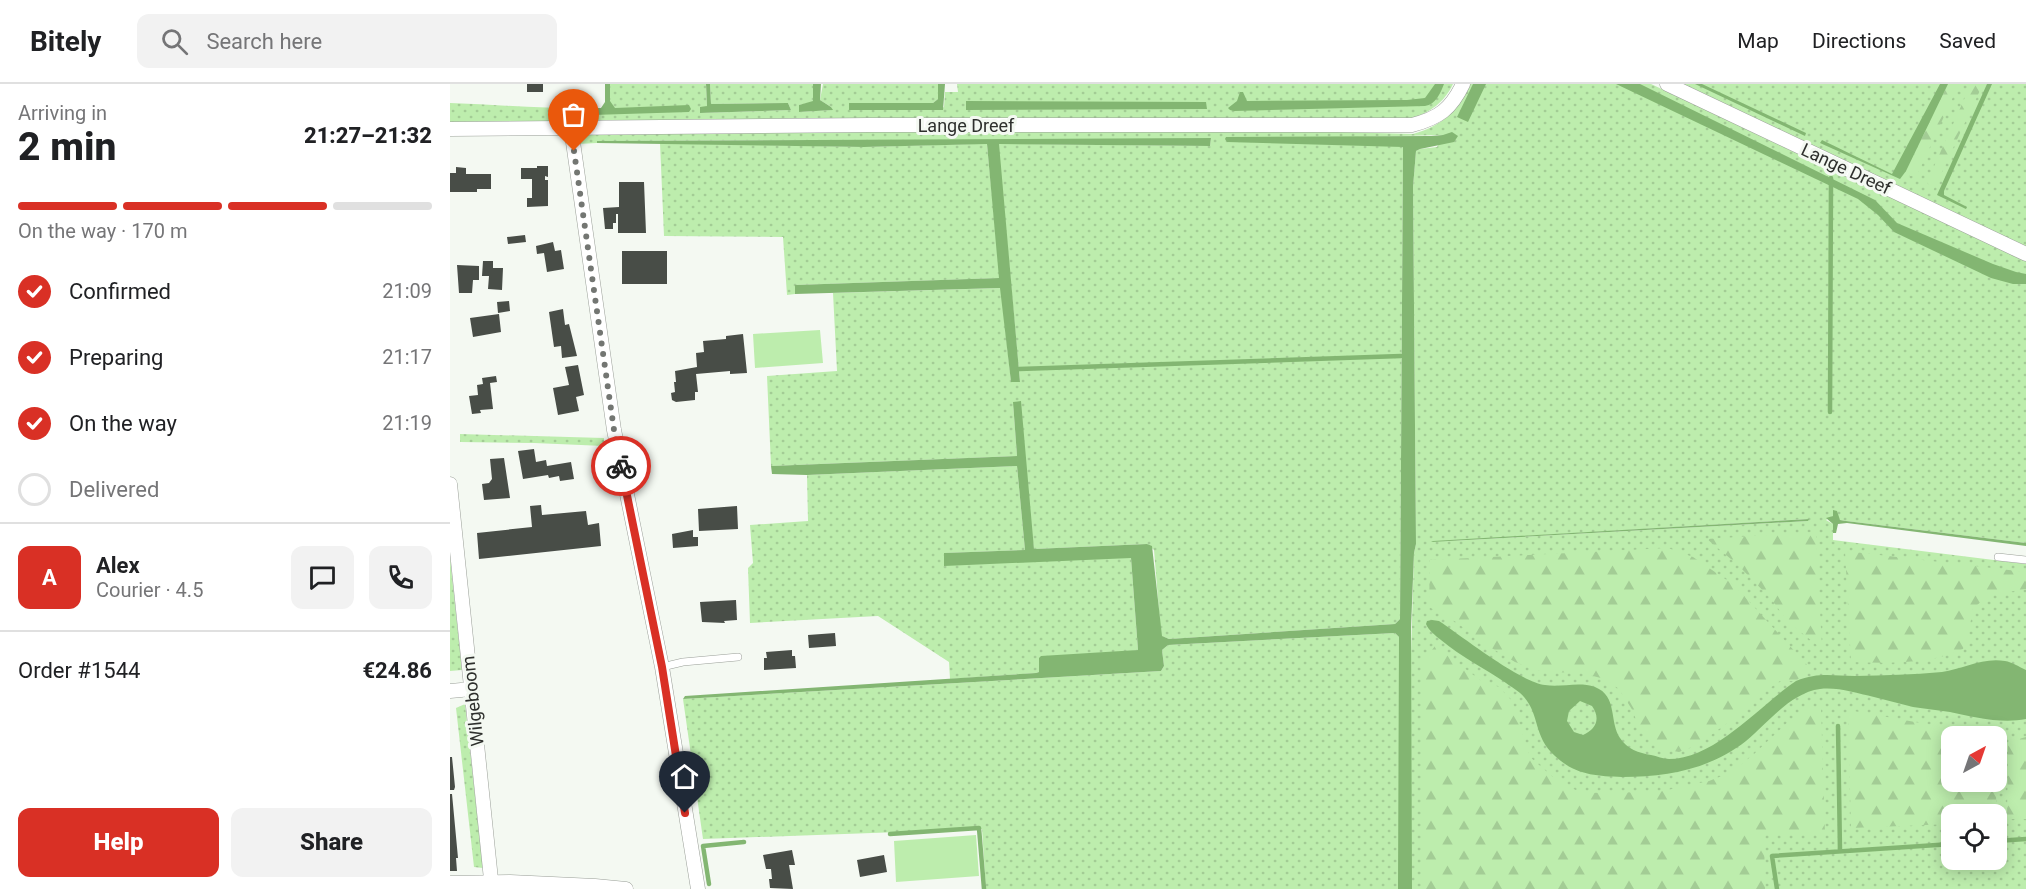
<!DOCTYPE html>
<html lang="en">
<head>
<meta charset="utf-8">
<style>
  :root { --surface:#fff; --page:#f2f2f2; --text:#202124; --muted:#757577; --line:#e0e0e0; --accent:#d93025 }
  body { margin:0; font-family:Roboto,sans-serif; background:var(--page); color:var(--text); height:100vh; display:flex; flex-direction:column; font-size:22px; white-space:nowrap }
  * { box-sizing:border-box; margin:0 }
  p { font-size:20px; color:var(--muted) }
  .icon { flex:none; width:33px; height:33px; fill:none; stroke:currentColor; stroke-width:2; stroke-linecap:round; stroke-linejoin:round }
  .map { position:relative; flex:1; overflow:hidden }
  .drawer { display:flex; flex-direction:column; background:var(--surface); width:450px }
  .drawer>* { flex:none }
  .needle { width:39px; rotate:40deg }
  .fabs { position:absolute; left:1491px; top:642px; display:grid; gap:12px }
  .fabs a { display:grid; place-items:center; width:66px; height:66px; border-radius:12px; background:var(--surface); box-shadow:0 3px 15px #0003; font-size:30px }
  .pin { position:absolute; display:grid; place-items:center; width:51px; height:51px; color:#fff; margin:-62px -26px; border-radius:50% 50% 50% 0; rotate:-45deg; box-shadow:0 0 6px #0007 }
  .pin .icon { rotate:45deg }
  .courier { position:absolute; display:grid; place-items:center; width:60px; height:60px; margin:-30px; border:4px solid #d93025; border-radius:50%; background:#fff; color:#222; box-shadow:0 2px 8px #0007 }
  .summary em { font-style:normal; font-weight:800 }
  .summary div { display:flex; flex-direction:column-reverse }
  .summary { display:flex; align-items:center; justify-content:space-between; height:102px; padding:0 18px }
  h1 { font-size:39px; font-weight:800; line-height:45px }
  .bar { display:grid; grid-template-columns:repeat(4,1fr); gap:9px 6px; align-content:center; height:72px; padding:0 18px }
  .bar i { height:8px; border-radius:4px; background:var(--line) }
  .bar .on { background:var(--accent) }
  .bar p { grid-column:span 4 }
  .line { display:flex; align-items:center; gap:15px; padding:0 18px; border-top:2px solid var(--line) }
  .line div { flex:1 }
  .round { display:grid; place-items:center; flex:none; width:63px; height:63px; border-radius:12px; background:var(--page) }
  ol { padding:0 18px; list-style:none }
  li { display:flex; align-items:center; gap:18px; height:66px }
  li p { margin-inline-start:auto }
  li .icon { padding:6px; border-radius:50%; background:var(--accent); color:#fff; stroke-width:4 }
  li:last-child { color:var(--muted) }
  li i { width:33px; height:33px; border:3px solid var(--line); border-radius:50% }
  .primary-button { display:flex; gap:12px; margin-top:auto; padding:12px 18px }
  .primary-button a { flex:1; height:69px; border-radius:12px; background:var(--accent); color:#fff; font-size:24px; font-weight:800; line-height:69px; text-align:center }
  .primary-button a+a { background:var(--page); color:var(--text) }
  header { display:flex; align-items:center; gap:36px; box-sizing:border-box; height:84px; padding:0 30px; background:var(--surface); border-bottom:2px solid var(--line) }
  header strong { font-size:28px }
  nav { display:flex; gap:33px; margin-inline-start:auto; font-size:21px }
  .search { width:420px; height:54px; background:var(--page); display:flex; align-items:center; gap:15px; box-sizing:border-box; padding:0 21px; border-radius:12px; color:var(--muted); font-size:22px }
  main { display:flex; flex:1; min-height:0 }
  .map>svg:first-child { display:block }
</style>
</head>
<body>
<header>
<strong>Bitely</strong>
<div class="search"><svg class="icon" aria-label="search" viewBox="0 0 24 24"><circle cx="10" cy="10" r="6"/><path d="M15 15l6 6"/></svg>Search here</div>
<nav><a>Map</a><a>Directions</a><a>Saved</a></nav>
</header>
<main>
<section class="drawer">
<div class="summary"><div><h1>2 min</h1><p>Arriving in</p></div><em>21:27–21:32</em></div>
<div class="bar"><i class="on"></i><i class="on"></i><i class="on"></i><i></i><p>On the way · 170 m</p></div>
<ol>
<li><svg class="icon" aria-label="check" viewBox="0 0 24 24"><path d="M5 12l5 5 9-10"/></svg>Confirmed<p>21:09</p></li>
<li><svg class="icon" aria-label="check" viewBox="0 0 24 24"><path d="M5 12l5 5 9-10"/></svg>Preparing<p>21:17</p></li>
<li><svg class="icon" aria-label="check" viewBox="0 0 24 24"><path d="M5 12l5 5 9-10"/></svg>On the way<p>21:19</p></li>
<li><i></i>Delivered</li>
</ol>
<div class="line" style="height:108px"><b class="round" style="background:var(--accent);color:#fff">A</b><div><b>Alex</b><p>Courier · 4.5</p></div><a class="round"><svg class="icon" aria-label="chat" viewBox="0 0 24 24"><path d="M4 5h16v11H9l-5 4z"/></svg></a><a class="round"><svg class="icon" aria-label="phone" viewBox="0 0 24 24"><path d="M5 4h4l2 5-3 2q2 4 5 5l2-3 5 2v4C11 20 4 13 5 4z"/></svg></a></div>
<div class="line" style="height:78px"><div>Order #1544</div><b>€24.86</b></div>
<div class="primary-button"><a>Help</a><a>Share</a></div>
</section>
<div class="map">
<svg width="1576" height="805" viewBox="0 0 1576 805">
  <defs>
    <pattern id="grass-dots" width="8" height="8" patternUnits="userSpaceOnUse" patternTransform="scale(1.5)"><rect width="8" height="8" fill="#bdedad"/><path d="M2 2h.1M6 6h.1" fill="none" stroke="#a3cc95" stroke-width="1.8" stroke-linecap="round"/></pattern>
    <pattern id="forest-firs" width="22" height="20" patternUnits="userSpaceOnUse" patternTransform="scale(1.5)"><rect width="22" height="20" fill="#bdedad"/><path d="M5 1l3.5 6h-7zM16 11l3.5 6h-7z" fill="#a3cc95"/></pattern>
  </defs>
  <rect width="100%" height="100%" fill="#f4f9f2"/>
  <path fill="url(#grass-dots)" fill-rule="evenodd" d="M 155,0 L 256,0 L 257,22 L 250,29 L 341,26 L 338,19 L 261,20 L 260,0 L 363,0 L 363,18 L 349,21 L 349,28 L 382,26 L 381,23 L 370,16 L 373,0 L 488,0 L 488,15 L 483,19 L 399,19 L 399,26 L 490,26 L 494,23 L 495,8 L 508,8 L 507,0 L 1003,0 C 994,19 981,27 962,35 L 0,39 L 0,19 C 50,21 101,25 151,24 L 156,21 Z
    M 1020,0 L 1201,0 L 1576,176 L 1576,459 L 1396,437 L 1390,436 L 1383,427 L 1383,432 L 1376,436 L 1383,440 L 1383,456 L 1576,480 L 1576,805 L 954,805 L 964,469 L 966,460 L 963,103 L 966,67 L 970,65 L 987,63 L 993,51 L 776,56 L 953,62 L 950,535 L 945,540 L 719,555 L 711,552 L 704,466 L 697,460 L 584,465 L 563,318 L 567,372 L 321,382 L 317,292 L 387,287 L 383,209 L 551,204 L 561,298 L 570,298 L 548,60 L 537,61 L 550,194 L 345,201 L 345,210 L 337,211 L 333,153 L 214,152 L 210,59 L 414,63 L 523,60 L 411,56 L 147,57 L 147,59 L 128,60 L 126,50 L 175,46 L 777,45 L 963,50 C 994,41 1006,28 1020,0 ZM 761,54 L 760,62 L 576,60 ZM 1358,435 L 1358,437 L 982,458 ZM 1502,652 L 1546,652 L 1546,698 L 1502,698 ZM 1502,730 L 1546,730 L 1546,776 L 1502,776 Z
    M 1224,0 L 1576,0 L 1576,174 Z
    M 10,350 L 154,354 L 154,362 L 84,359 L 10,358 Z
    M 567,382 L 575,466 L 495,469 L 681,474 L 688,566 L 589,585 L 589,588 L 586,589 L 500,595 L 499,578 L 428,532 L 300,539 L 298,484 L 303,479 L 300,441 L 358,437 L 357,391 Z
    M 0,474 L 12,586 L 0,587 Z
    M 945,549 L 949,553 L 951,805 L 536,805 L 532,745 L 253,755 L 233,615 L 711,587 L 714,582 L 712,566 L 718,561 Z
    M 15,620 L 33,784 L 24,783 L 6,624 Z"/>
  <path fill="url(#forest-firs)" d="M 1498,0 L 1509,0 L 1467,91 L 1453,93 Z
    M 1521,0 L 1533,0 L 1483,107 L 1477,98 Z
    M 1366,448 L 1372,565 L 1338,538 L 1322,516 L 1288,481 L 1257,455 Z
    M 1218,464 L 1243,473 L 1284,501 L 1360,584 L 1346,597 L 1330,597 L 1307,613 L 1290,630 L 1247,661 L 1229,668 L 1213,665 L 1204,660 L 1187,639 L 1183,627 L 1169,605 L 1155,595 L 1127,588 L 1096,589 L 1065,578 L 1033,559 L 1006,538 L 979,523 L 980,476 Z
    M 1395,467 L 1576,488 L 1576,505 L 1540,511 L 1523,524 L 1518,553 L 1513,565 C 1479,581 1438,579 1401,578 Z
    M 985,562 L 1030,596 L 1049,603 L 1062,617 L 1080,673 L 1104,694 L 1131,709 L 1208,708 L 1259,697 L 1282,688 L 1304,670 L 1338,638 L 1358,625 L 1371,624 L 1375,750 L 1314,749 L 1315,805 L 973,805 L 972,579 Z
    M 1398,626 L 1543,652 L 1502,652 L 1502,698 L 1546,698 L 1547,653 L 1546,730 L 1502,730 L 1501,740 L 1401,744 Z
    M 1576,653 L 1576,735 L 1557,735 L 1558,658 Z"/>
  <path fill="#bdedad" d="M 370,246 L 373,279 L 305,284 L 303,250 Z
    M 526,751 L 529,792 L 446,798 L 444,757 Z"/>
  <path fill="#83b672" fill-rule="evenodd" d="M 155,0 L 160,0 L 160,17 L 165,24 L 239,21 L 241,25 L 239,28 L 110,32 L 110,25 L 151,24 L 155,18 Z
    M 256,0 L 260,0 L 261,20 L 338,19 L 341,26 L 250,29 L 250,23 L 257,22 Z
    M 363,0 L 371,0 L 370,16 L 381,23 L 383,26 L 349,28 L 349,21 L 363,17 Z
    M 488,0 L 495,0 L 493,26 L 399,26 L 399,19 L 483,19 L 488,15 Z
    M 985,0 L 994,0 C 990,10 986,20 975,22 L 784,27 L 780,26 L 778,24 L 787,17 L 790,8 L 793,8 L 797,17 L 957,16 L 975,14 Z
    M 1023,0 L 1036,0 L 1018,38 L 1007,33 Z
    M 1166,0 L 1190,0 L 1425,116 L 1447,139 L 1543,180 L 1566,188 L 1576,190 L 1576,200 L 1563,200 L 1541,194 L 1444,148 L 1428,131 L 1408,115 Z
    M 1245,0 L 1252,0 L 1356,49 L 1355,52 Z
    M 1490,0 L 1498,0 L 1456,87 L 1450,95 L 1370,59 L 1372,56 L 1442,90 Z
    M 1537,0 L 1542,0 L 1494,107 L 1494,111 L 1517,123 L 1516,125 L 1487,111 Z
    M 516,17 L 756,18 L 757,25 L 516,26 Z
    M 1002,48 L 1008,52 L 1004,58 L 970,65 L 966,67 L 963,103 L 966,460 L 964,469 L 961,544 L 962,805 L 948,805 L 949,553 L 945,549 L 718,561 L 712,566 L 714,582 L 711,587 L 233,615 L 235,612 L 586,589 L 589,588 L 589,574 L 591,572 L 688,566 L 681,474 L 494,482 L 494,469 L 575,466 L 567,382 L 357,391 L 322,390 L 321,382 L 567,372 L 563,318 L 571,317 L 584,465 L 697,460 L 702,462 L 712,552 L 719,555 L 945,540 L 950,535 L 953,63 L 777,58 L 775,55 L 776,53 L 981,52 L 993,51 Z
    M 761,54 L 760,62 L 549,60 L 570,298 L 561,298 L 550,204 L 345,210 L 345,201 L 549,194 L 537,60 L 414,63 L 147,59 L 147,57 Z
    M 1383,426 L 1387,427 L 1390,436 L 1396,437 L 1576,459 L 1576,462 L 1397,439 L 1388,440 L 1386,449 L 1383,449 L 1383,440 L 1376,434 L 1383,432 Z
    M 1359,435 L 1358,437 L 981,458 L 983,457 Z
    M 982,536 L 989,537 C 1013,553 1070,598 1095,601 C 1111,604 1128,597 1145,603 C 1168,612 1159,638 1170,654 C 1177,665 1189,669 1201,671 C 1207,672 1213,675 1219,675 C 1265,675 1310,621 1346,597 C 1369,588 1382,592 1405,592 C 1434,591 1463,591 1492,588 C 1513,585 1533,573 1555,577 C 1562,578 1569,583 1576,586 L 1576,635 C 1551,640 1524,633 1500,628 C 1488,626 1475,625 1463,623 C 1450,620 1437,616 1424,613 C 1406,609 1388,603 1370,605 C 1340,609 1318,639 1296,657 C 1260,685 1218,693 1172,693 C 1146,692 1125,691 1105,672 C 1083,652 1090,631 1074,613 C 1069,607 1061,603 1056,599 C 1034,584 1011,573 991,556 C 985,551 979,547 976,540 L 977,537 ZM 1130,617 L 1142,622 C 1151,635 1146,645 1133,651 L 1124,648 L 1117,637 L 1119,627 Z"/>
  <g fill="none" stroke-linecap="round" stroke-linejoin="round">
    <path stroke="#83b672" stroke-width="4.5" d="M 569,285 L 951,272
      M 1380,328 L 1381,94
      M 1388,642 L 1390,767
      M 440,750 L 529,744 L 534,805
      M 1546,757 L 1576,755
      M 259,800 L 253,762 L 294,758
      M 1327,805 L 1322,772 L 1502,760"/>
  </g>
  <path fill="#484d47" d="M 77,0 L 93,0 L 93,8 L 77,8 Z
    M 87,82 L 98,82 L 98,93 L 95,92 L 95,96 L 98,96 L 98,122 L 77,123 L 77,114 L 82,114 L 82,95 L 71,95 L 71,84 L 87,84 Z
    M 6,83 L 16,84 L 16,90 L 41,90 L 41,105 L 27,105 L 27,108 L 0,108 L 0,89 L 6,89 Z
    M 169,98 L 194,98 L 196,149 L 168,149 L 168,130 L 166,130 L 166,139 L 163,139 L 163,145 L 155,145 L 153,124 L 169,123 Z
    M 75,151 L 76,158 L 58,160 L 57,153 Z
    M 103,158 L 105,167 L 111,166 L 114,185 L 97,188 L 94,169 L 87,170 L 86,162 Z
    M 172,167 L 217,167 L 217,200 L 172,200 Z
    M 33,177 L 43,177 L 43,184 L 53,184 L 52,206 L 38,205 L 39,192 L 32,192 Z
    M 7,181 L 29,182 L 29,196 L 23,196 L 22,209 L 9,209 Z
    M 59,217 L 60,227 L 48,229 L 47,218 Z
    M 113,225 L 115,241 L 119,240 L 127,272 L 112,274 L 111,262 L 104,263 L 99,228 Z
    M 49,230 L 51,248 L 23,253 L 20,234 Z
    M 293,250 L 297,289 L 280,290 L 280,287 L 246,290 L 248,308 L 245,308 L 245,316 L 226,318 L 222,316 L 221,309 L 225,308 L 224,298 L 226,298 L 225,287 L 247,283 L 246,269 L 254,268 L 253,257 L 276,255 L 276,252 Z
    M 128,281 L 134,311 L 126,313 L 129,327 L 108,331 L 103,304 L 119,301 L 115,283 Z
    M 46,292 L 47,298 L 40,299 L 43,325 L 30,326 L 31,329 L 22,330 L 19,312 L 28,311 L 27,301 L 33,300 L 32,294 Z
    M 84,365 L 86,378 L 96,376 L 97,382 L 121,378 L 124,395 L 110,397 L 109,392 L 99,394 L 98,391 L 73,395 L 68,367 Z
    M 54,374 L 60,414 L 34,416 L 32,400 L 39,399 L 42,395 L 40,375 Z
    M 91,421 L 92,431 L 136,427 L 138,441 L 149,439 L 151,462 L 29,475 L 27,449 L 82,443 L 80,422 Z
    M 287,422 L 288,445 L 249,447 L 248,425 Z
    M 243,446 L 243,453 L 248,453 L 248,462 L 223,464 L 222,450 Z
    M 286,516 L 287,536 L 274,537 L 275,539 L 252,538 L 250,518 Z
    M 385,549 L 386,562 L 359,564 L 358,551 Z
    M 342,566 L 342,572 L 345,572 L 346,584 L 314,586 L 314,574 L 317,574 L 316,568 Z
    M 0,673 L 2,673 L 5,703 L 4,706 L 0,706 Z
    M 0,710 L 2,710 L 8,774 L 6,774 L 7,787 L 0,787 Z
    M 342,766 L 345,781 L 339,781 L 343,805 L 320,804 L 319,795 L 322,795 L 321,785 L 316,785 L 313,771 Z
    M 434,771 L 437,788 L 410,793 L 407,776 Z"/>
  <g fill="none" stroke-linecap="round" stroke-linejoin="round">
    <defs>
      <path id="lane" d="M 1548,473 L 1576,476
        M 212,583 L 233,578 L 288,573"/>
      <path id="street" d="M 1217,0 L 1576,170
        M 121,44 L 164,346 L 212,583 L 248,805
        M 0,45 L 419,41 L 962,41 C 989,34 1001,25 1013,0
        M 0,400 L 42,805
        M 0,607 L 22,605
        M 0,799 L 60,798 L 145,802 L 176,805"/>
    </defs>
    <use href="#lane" stroke="#9a9f98" stroke-width="8"/>
    <use href="#street" stroke="#9a9f98" stroke-width="15"/>
    <use href="#lane" stroke="#fff" stroke-width="7"/>
    <use href="#street" stroke="#fff" stroke-width="14"/>
  </g>
  <g fill="none" stroke-linecap="round" stroke-linejoin="round">
    <path stroke="#737672" stroke-width="6" stroke-dasharray="0 10.8" d="M 124,67 L 164,346 L 171,382"/>
    <path stroke="#d93025" stroke-width="8" d="M 171,382 L 212,583 L 235,729"/>
  </g>
  <g text-anchor="middle" stroke-width="6" stroke-linejoin="round" paint-order="stroke">
    <g font-size="18" fill="#2e302d" stroke="#f4f9f2">
      <text x="516" y="48">Lange Dreef</text>
      <text transform="translate(1396 85) rotate(25)" y="6">Lange Dreef</text>
      <text transform="translate(23 617) rotate(-96)" y="6">Wilgeboom</text>
    </g>
  </g>
</svg>
<div class="fabs">
<a><svg class="needle" viewBox="-14 -14 28 28"><path d="M0-13l5 13h-10z" fill="#e53935"/><path d="M0 13l5-13h-10z" fill="#757577"/></svg></a>
<a><svg class="icon" aria-label="locate" viewBox="0 0 24 24"><circle cx="12" cy="12" r="6"/><path d="M12 2v4M12 18v4M2 12h4M18 12h4"/></svg></a>
</div>
<div class="pin" style="left:124px;top:67px;background:#ea580c"><svg class="icon" aria-label="bag" viewBox="0 0 24 24"><path d="M5 8h14l-1 12H6zM9 8a3 3 0 0 1 6 0"/></svg></div>
<div class="pin" style="left:235px;top:729px;background:#1f2937"><svg class="icon" aria-label="home" viewBox="0 0 24 24"><path d="M3 11l9-7 9 7M6 9v11h12V9"/></svg></div>
<div class="courier" style="left:171px;top:382px"><svg class="icon" aria-label="bike" viewBox="0 0 24 24"><circle cx="6" cy="16" r="4"/><circle cx="18" cy="16" r="4"/><path d="M6 16l4-8h5l3 8M10 8l3 8H6M13 5h3"/></svg></div>
</div>
</main>
</body>
</html>
